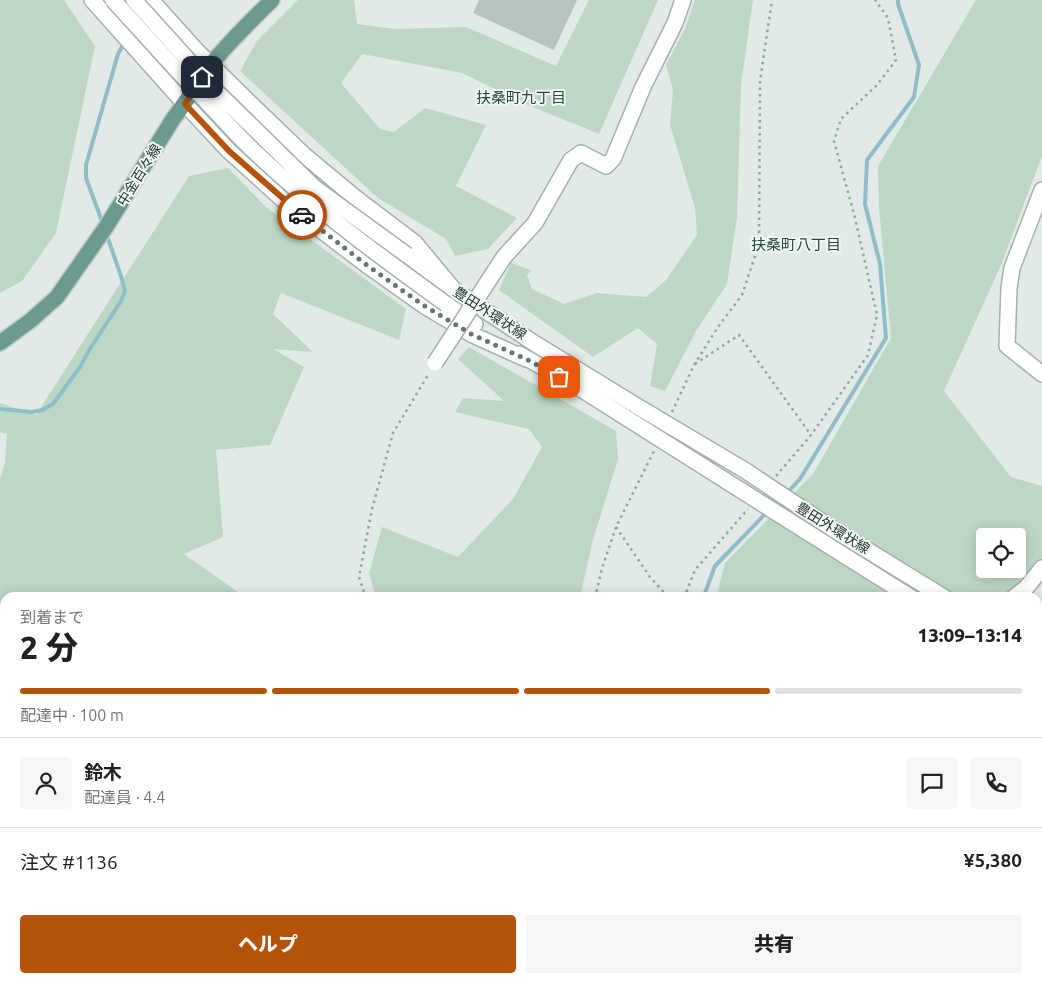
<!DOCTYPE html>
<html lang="ja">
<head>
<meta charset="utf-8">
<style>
  :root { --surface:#fff; --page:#f6f6f6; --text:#202124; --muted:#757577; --line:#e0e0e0; --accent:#b45309 }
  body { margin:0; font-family:Ubuntu,"Noto Sans JP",sans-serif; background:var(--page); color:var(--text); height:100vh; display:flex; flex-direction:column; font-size:19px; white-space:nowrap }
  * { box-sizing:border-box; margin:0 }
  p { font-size:16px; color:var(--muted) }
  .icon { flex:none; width:28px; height:28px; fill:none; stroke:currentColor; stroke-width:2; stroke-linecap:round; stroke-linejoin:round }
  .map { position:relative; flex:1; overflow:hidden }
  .sheet { position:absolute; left:0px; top:592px; width:1042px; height:391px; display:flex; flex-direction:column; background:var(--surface); border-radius:15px 15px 0 0; box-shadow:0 2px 12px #0003 }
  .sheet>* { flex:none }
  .buttons { position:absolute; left:976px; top:528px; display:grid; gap:10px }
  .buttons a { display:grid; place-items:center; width:50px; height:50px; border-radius:5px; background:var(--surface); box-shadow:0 2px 12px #0003; font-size:25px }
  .pin { position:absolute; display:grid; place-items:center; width:42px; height:42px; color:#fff; margin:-21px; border-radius:10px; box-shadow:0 2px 8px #0006 }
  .courier { position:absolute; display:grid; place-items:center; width:50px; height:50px; margin:-25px; border:4px solid #b45309; border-radius:50%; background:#fff; color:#222; box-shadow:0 1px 6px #0007 }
  .headline em { font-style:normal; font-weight:800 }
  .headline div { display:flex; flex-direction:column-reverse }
  .headline { display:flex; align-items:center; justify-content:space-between; height:85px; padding:0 20px }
  h1 { font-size:32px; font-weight:800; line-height:38px }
  .bar { display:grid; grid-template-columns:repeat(4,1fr); gap:8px 5px; align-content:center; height:60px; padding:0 20px }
  .bar i { height:6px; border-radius:4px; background:var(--line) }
  .bar .on { background:var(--accent) }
  .bar p { grid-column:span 4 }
  .line { display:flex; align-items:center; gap:12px; padding:0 20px; border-top:1px solid var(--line) }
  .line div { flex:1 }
  .round { display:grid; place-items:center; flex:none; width:52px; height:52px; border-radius:5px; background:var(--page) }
  .cta { display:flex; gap:10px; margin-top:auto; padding:10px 20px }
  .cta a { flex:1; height:58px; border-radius:5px; background:var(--accent); color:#fff; font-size:20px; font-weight:800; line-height:58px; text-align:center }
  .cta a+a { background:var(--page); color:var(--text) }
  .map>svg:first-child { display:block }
</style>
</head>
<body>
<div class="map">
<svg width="1042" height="983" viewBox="0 0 1042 983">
  <rect width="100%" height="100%" fill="#e1eae6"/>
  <path fill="#bcd8c5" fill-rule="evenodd" d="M 0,0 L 64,0 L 95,46 L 56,233 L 22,281 L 0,293 Z
    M 298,0 L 354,0 L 357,24 L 395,29 L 466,27 L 556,66 L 589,0 L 658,0 L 599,134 L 530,106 L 462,73 L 362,54 L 341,83 L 380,129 L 394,132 L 425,108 L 486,125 L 456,186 L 517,218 L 488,249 L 455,256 L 446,239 L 378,198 L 240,71 L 257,41 Z
    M 695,0 L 753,0 L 741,85 L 737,218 L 727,284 L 696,331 L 665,391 L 650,386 L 657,344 L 638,328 L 593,357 L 499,290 L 511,263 L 531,270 L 527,275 L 532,289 L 564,304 L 597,293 L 646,297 L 666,280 L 697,235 L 695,208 L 670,125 L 673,90 L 666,65 L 685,29 Z
    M 976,0 L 1042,0 L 1042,156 L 1001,265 L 944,391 L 1011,477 L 1042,486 L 1042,584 L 1035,591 L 981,596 L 980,598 L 716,598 L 725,563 L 813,474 L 891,338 L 879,207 L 878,166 ZM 985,536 L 1018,536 L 1018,569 L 985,569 Z
    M 228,168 L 266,207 L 406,309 L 399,340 L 281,293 L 273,314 L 313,352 L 273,349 L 304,367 L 270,445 L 216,450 L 223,537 L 184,554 L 245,597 L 5,598 L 5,657 L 3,654 L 0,641 L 0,479 L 5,463 L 7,434 L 0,432 L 0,403 L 36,415 L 189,176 Z
    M 469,347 L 616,431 L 618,459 L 593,540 L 580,597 L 376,597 L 369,573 L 382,527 L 458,557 L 513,499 L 542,447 L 529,429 L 455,412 L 463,398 L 504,401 L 458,359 Z"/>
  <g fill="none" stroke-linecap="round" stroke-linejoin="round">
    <path stroke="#8fbdc9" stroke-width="4" d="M 103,224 L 86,178 L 86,165 L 118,54 L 124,43
      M 0,409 L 32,412 L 42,410 L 53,404 L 80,367 L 88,352 L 121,301 L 125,291 L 121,276 L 106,233
      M 786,494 L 800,479 L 886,338 L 880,264 L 865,204 L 867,160 L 914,97 L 919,65 L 898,4 L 898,0
      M 706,598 L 705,593 L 715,566 L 768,511
      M 1038,719 L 1042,722
      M 643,979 L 644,983"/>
  </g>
  <path fill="#b6c4bf" d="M 479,0 L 577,0 L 554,50 L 473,13 Z"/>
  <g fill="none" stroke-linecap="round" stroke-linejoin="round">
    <defs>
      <path id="minor" d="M 92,0 L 185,104 L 229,151 L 292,208 L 368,266 L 423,305 L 473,335 L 526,359
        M 151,0 L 196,50 L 251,104 L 304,155 L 357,199 L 415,243 L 454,290
        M 1042,190 L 1012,268 L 1009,288 L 1007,346 L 1042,374
        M 407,255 L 454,290 L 534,343 L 635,405
        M 504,257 L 535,223 L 571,160 L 581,153 L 606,166 L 613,159 L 643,87 L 675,23 L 683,0
        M 446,304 L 475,324
        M 519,354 L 576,386 L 625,417
        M 833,529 L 945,598
        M 826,544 L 912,598
        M 1013,598 L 1026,588 L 1042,568
        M 1038,657 L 1042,660
        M 1038,676 L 1042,679
        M 0,730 L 5,728
        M 203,979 L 205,983
        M 348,979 L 352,983
        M 424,979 L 431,983
        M 443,980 L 450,983"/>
      <path id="major" d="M 0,343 L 30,321 L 57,297 L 106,227 L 173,119 C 187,101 199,80 213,62 C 231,40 252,20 272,0
        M 0,738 L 5,748
        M 123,979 L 125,983"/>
    </defs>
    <use href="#minor" stroke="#a4b1ad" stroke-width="18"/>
    <use href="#major" stroke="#c1c7c6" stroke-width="18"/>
    <path stroke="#85aaa0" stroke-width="2.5" stroke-dasharray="2.5 4" stroke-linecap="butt" d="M 695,364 L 739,335 L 811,435
      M 672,412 L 694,365 L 718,327 L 742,295 L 759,244 L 760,81 L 772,0
      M 776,476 L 811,435 L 868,355 L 877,315 L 855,218 L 834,141 L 841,119 L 877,85 L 896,60 L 888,18 L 875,0
      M 616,527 L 650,577 L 669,598
      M 366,598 L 359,577 L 372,509 L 393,433 L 428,375
      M 595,598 L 602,568 L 616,527 L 654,451
      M 684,598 L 695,570 L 748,509
      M 622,979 L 623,983
      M 650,979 L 651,983"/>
    <use href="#minor" stroke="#fff" stroke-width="15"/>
    <use href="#major" stroke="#6a9a90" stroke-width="15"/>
    <defs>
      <path id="minor-bridge" d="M 113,0 C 148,39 183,77 219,115 C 231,128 243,141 256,153 C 315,209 381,257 446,304
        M 134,0 L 217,92 L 315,188 L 407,255
        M 435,363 L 504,257
        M 635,405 L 746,471 L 833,529
        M 625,417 L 826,544"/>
    </defs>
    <use href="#minor-bridge" stroke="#a4b1ad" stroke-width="18" stroke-linecap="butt"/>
    <use href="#minor-bridge" stroke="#fff" stroke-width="15"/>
  </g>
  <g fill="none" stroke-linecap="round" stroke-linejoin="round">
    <path stroke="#667672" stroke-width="5" stroke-dasharray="0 9" d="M 302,215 L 368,266 L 423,305 L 473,335 L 526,359 L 559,377"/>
    <path stroke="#b45309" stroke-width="6" d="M 202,77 L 185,104 L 229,151 L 302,215"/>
  </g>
  <g text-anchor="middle" stroke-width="4" stroke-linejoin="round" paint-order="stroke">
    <g font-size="14" fill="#233834" stroke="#f1f7f4">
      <text transform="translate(139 175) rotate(-58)" y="5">中金百々線</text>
      <text transform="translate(490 313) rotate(33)" y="5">豊田外環状線</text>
      <text transform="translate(833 528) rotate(32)" y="5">豊田外環状線</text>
    </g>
    <g font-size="15" fill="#224840" stroke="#f1f7f4">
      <text x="521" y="103">扶桑町九丁目</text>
      <text x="796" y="250">扶桑町八丁目</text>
    </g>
  </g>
</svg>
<div class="buttons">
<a><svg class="icon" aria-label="locate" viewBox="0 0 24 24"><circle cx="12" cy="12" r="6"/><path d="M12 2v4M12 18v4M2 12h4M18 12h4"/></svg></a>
</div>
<div class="pin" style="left:559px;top:377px;background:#ea580c"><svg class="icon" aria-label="bag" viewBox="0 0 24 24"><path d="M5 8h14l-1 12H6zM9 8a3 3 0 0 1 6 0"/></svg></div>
<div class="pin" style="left:202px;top:77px;background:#1f2937"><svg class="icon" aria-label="home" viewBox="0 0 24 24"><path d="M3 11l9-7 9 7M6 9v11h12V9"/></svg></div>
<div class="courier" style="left:302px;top:215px"><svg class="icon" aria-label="car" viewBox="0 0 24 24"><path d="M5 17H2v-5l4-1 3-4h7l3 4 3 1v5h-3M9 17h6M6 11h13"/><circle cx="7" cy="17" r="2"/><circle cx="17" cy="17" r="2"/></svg></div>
<section class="sheet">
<div class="headline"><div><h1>2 分</h1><p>到着まで</p></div><em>13:09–13:14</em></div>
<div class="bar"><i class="on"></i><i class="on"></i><i class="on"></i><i></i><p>配達中 · 100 m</p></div>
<div class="line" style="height:90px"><a class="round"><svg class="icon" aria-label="person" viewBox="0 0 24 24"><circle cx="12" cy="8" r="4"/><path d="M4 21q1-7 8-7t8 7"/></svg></a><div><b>鈴木</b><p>配達員 · 4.4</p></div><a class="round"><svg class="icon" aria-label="chat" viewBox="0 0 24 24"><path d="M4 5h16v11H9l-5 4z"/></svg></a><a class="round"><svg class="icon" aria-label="phone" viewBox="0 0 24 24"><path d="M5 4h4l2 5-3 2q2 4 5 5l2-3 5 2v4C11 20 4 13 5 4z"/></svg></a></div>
<div class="line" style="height:65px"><div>注文 #1136</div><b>¥5,380</b></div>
<div class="cta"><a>ヘルプ</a><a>共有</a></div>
</section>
</div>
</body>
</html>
